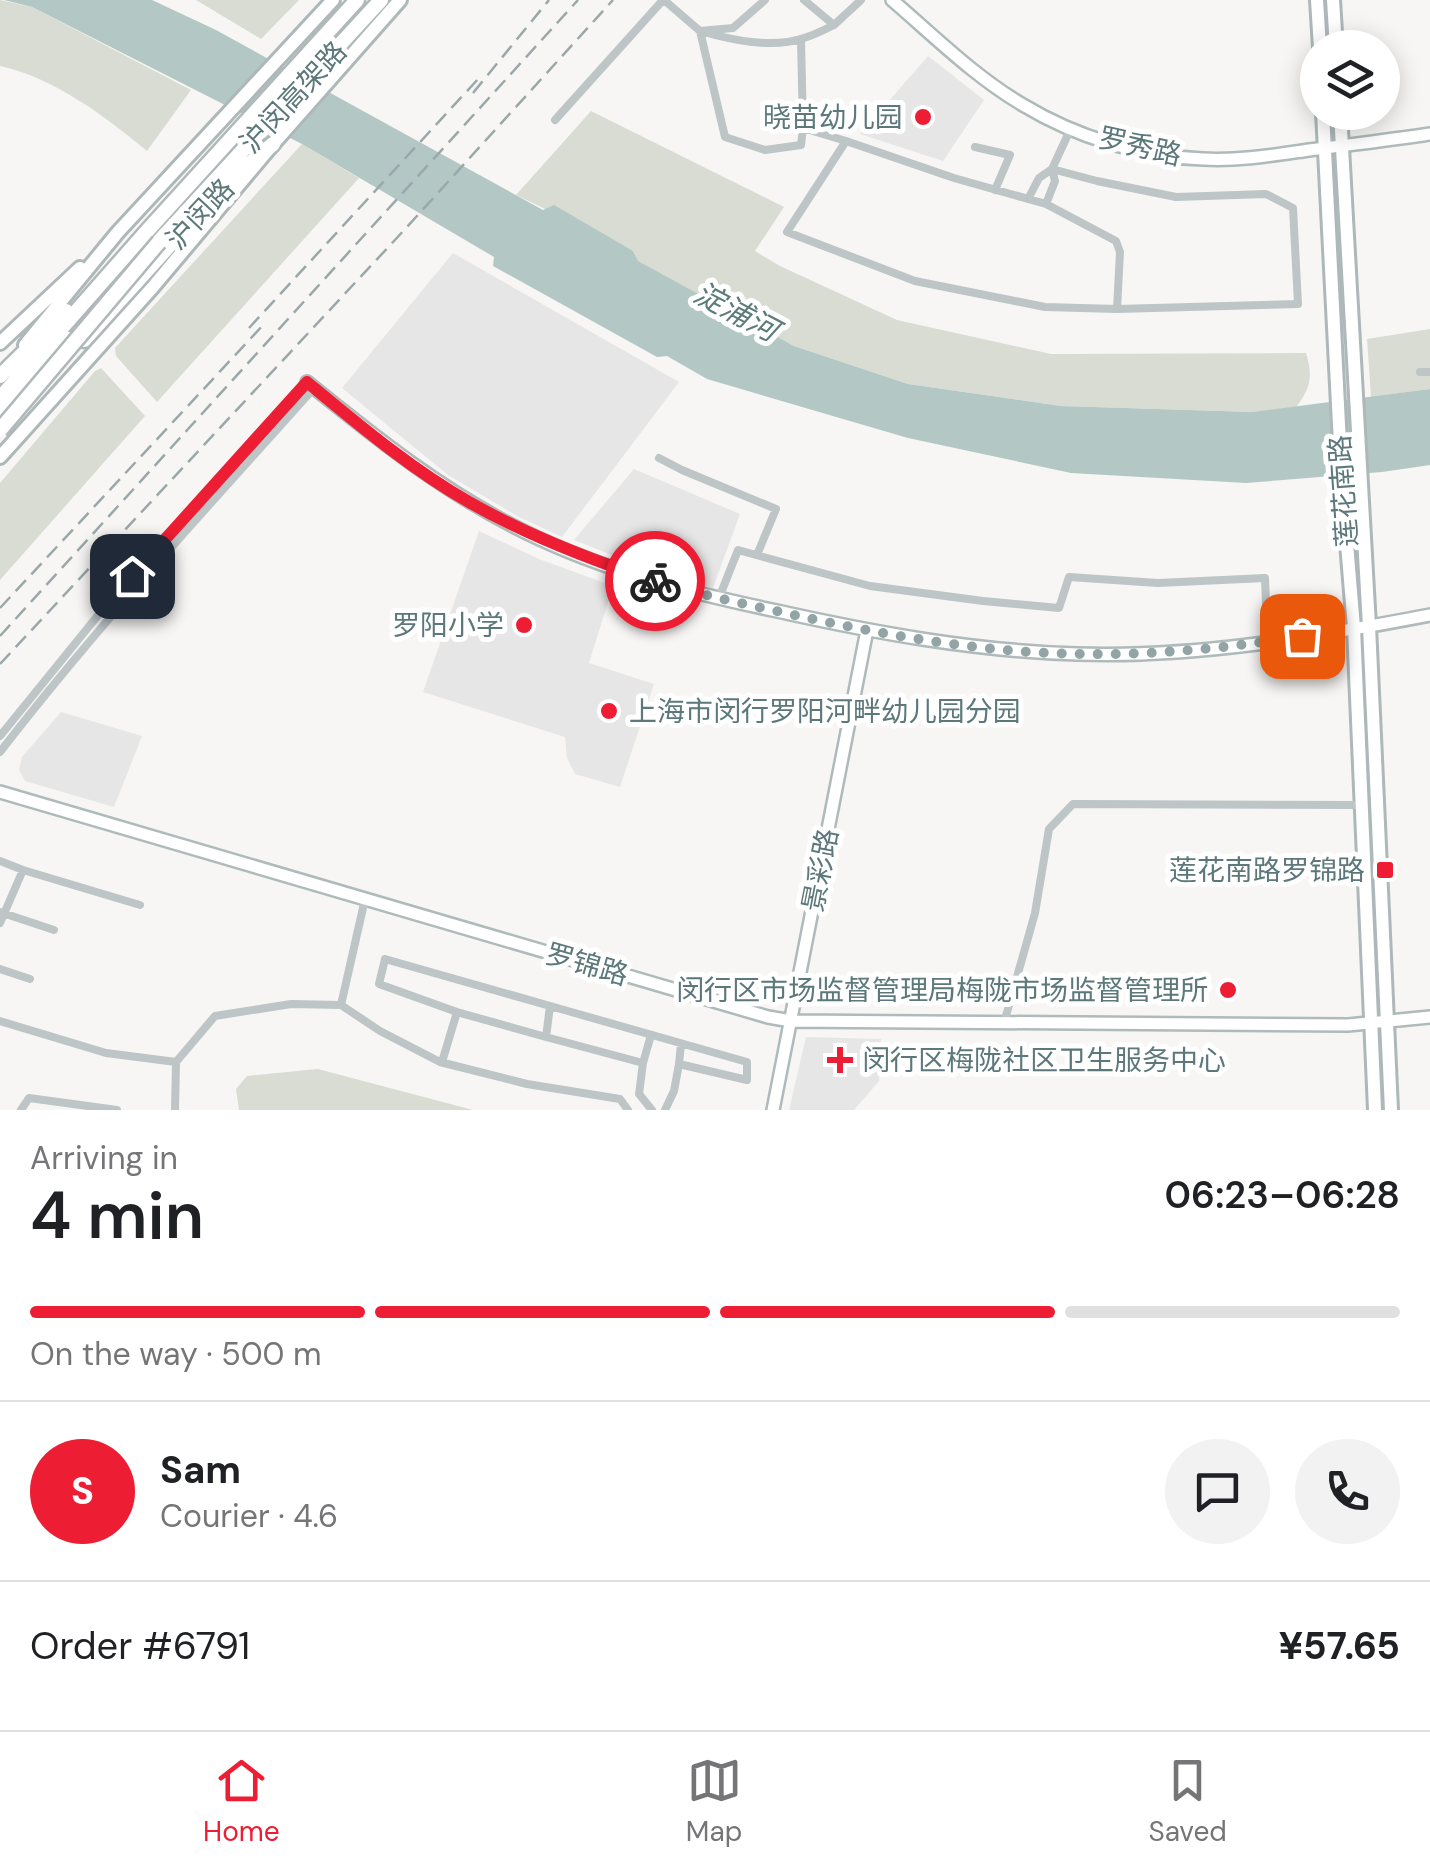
<!DOCTYPE html>
<html lang="en">
<head>
<meta charset="utf-8">
<style>
  :root { --surface:#fff; --page:#f2f2f2; --text:#202124; --muted:#757577; --line:#e0e0e0; --accent:#ed1e33 }
  body { margin:0; font-family:"DM Sans","Noto Sans SC",sans-serif; background:var(--page); color:var(--text); height:100vh; display:flex; flex-direction:column; font-size:38px; white-space:nowrap }
  * { box-sizing:border-box; margin:0 }
  p { font-size:32px; color:var(--muted) }
  .icon { flex:none; width:55px; height:55px; fill:none; stroke:currentColor; stroke-width:2; stroke-linecap:round; stroke-linejoin:round }
  .map { position:relative; height:1110px; overflow:hidden }
  .sheet { display:flex; flex-direction:column; background:var(--surface); flex:1 }
  .sheet>* { flex:none }
  .controls { position:absolute; left:1300px; top:30px; display:grid; gap:20px }
  .controls a { display:grid; place-items:center; width:100px; height:100px; border-radius:50%; background:var(--surface); box-shadow:0 5px 25px #0003; font-size:50px }
  .pin { position:absolute; display:grid; place-items:center; width:85px; height:85px; color:#fff; margin:-42px; border-radius:20px; box-shadow:0 5px 15px #0006 }
  .courier { position:absolute; display:grid; place-items:center; width:100px; height:100px; margin:-50px; border:8px solid #ed1e33; border-radius:50%; background:#fff; color:#222; box-shadow:0 2px 12px #0007 }
  .headline em { font-style:normal; font-weight:600 }
  .headline div { display:flex; flex-direction:column-reverse }
  .headline { display:flex; align-items:center; justify-content:space-between; height:170px; padding:0 30px }
  h1 { font-size:65px; font-weight:600; line-height:75px }
  .bar { display:grid; grid-template-columns:repeat(4,1fr); gap:15px 10px; align-content:center; height:120px; padding:0 30px }
  .bar i { height:12px; border-radius:8px; background:var(--line) }
  .bar .active { background:var(--accent) }
  .bar p { grid-column:span 4 }
  .line { display:flex; align-items:center; gap:25px; padding:0 30px; border-top:2px solid var(--line) }
  .line div { flex:1 }
  .round { display:grid; place-items:center; flex:none; width:105px; height:105px; border-radius:52px; background:var(--page) }
  .tab-bar { display:flex; justify-content:space-around; align-items:center; height:140px; border-top:2px solid var(--line); background:var(--surface); font-size:28px; color:var(--muted) }
  .tab-bar a { display:grid; justify-items:center; gap:5px }
  .tab-bar .active { color:var(--accent) }
  .map>svg:first-child { display:block }
</style>
</head>
<body>
<div class="map">
<svg width="1430" height="1110" viewBox="0 0 1430 1110">
  <rect width="100%" height="100%" fill="#f7f6f4"/>
  <path fill="#e5e6e5" d="M 928,56 L 984,100 L 943,161 L 860,134 Z
    M 453,253 L 679,382 L 562,537 L 519,517 L 448,475 L 342,388 Z
    M 634,469 L 740,514 L 713,588 L 642,567 L 574,540 Z
    M 479,531 L 539,559 L 613,586 L 589,663 L 654,684 L 620,787 L 575,774 L 567,758 L 565,737 L 423,692 Z
    M 61,712 L 142,736 L 114,807 L 25,781 L 19,770 L 22,757 Z
    M 806,1037 L 881,1039 L 879,1081 L 854,1110 L 789,1110 Z"/>
  <path fill="#d9dcd2" d="M 0,0 L 32,7 L 191,90 L 147,151 C 106,117 53,77 0,66 Z
    M 196,0 L 299,0 L 261,39 Z
    M 591,111 L 784,207 L 755,251 L 780,266 L 897,320 L 1051,354 L 1306,353 C 1313,376 1311,388 1296,407 L 1253,412 L 1061,406 L 908,384 L 794,346 L 637,261 L 633,251 L 516,195 Z
    M 302,144 L 359,178 L 157,402 L 116,356 L 115,348 Z
    M 1430,329 L 1430,389 L 1371,397 L 1367,339 Z
    M 101,368 L 145,416 L 0,580 L 0,483 L 95,371 Z
    M 318,1069 L 473,1110 L 239,1110 L 236,1089 L 247,1076 Z"/>
  <path fill="#b3c7c5" d="M 4,0 L 152,0 L 216,30 L 543,210 L 554,205 L 633,251 L 638,261 L 794,346 L 908,384 L 1061,406 L 1252,412 L 1430,389 L 1430,465 L 1382,472 L 1246,483 L 1071,473 L 908,438 L 707,379 L 667,356 L 657,357 L 493,266 L 494,257 L 302,144 L 32,7 Z"/>
  <g fill="none" stroke-linecap="round" stroke-linejoin="round">
    <defs>
      <path id="secondary" d="M 892,0 C 934,36 975,77 1023,105 C 1076,137 1141,157 1203,159 C 1239,161 1274,155 1309,150 C 1349,145 1390,140 1430,134
        M 307,382 C 376,438 445,493 525,532 C 604,571 691,593 777,611 C 876,633 975,651 1077,654 C 1195,658 1315,637 1430,615
        M 0,792 L 768,1017 L 791,1021 L 1348,1025 L 1430,1017
        M 773,1110 L 867,630"/>
      <path id="primary" d="M 1317,0 L 1320,48
        M 1333,0 L 1336,48
        M 1323,112 L 1342,483 L 1354,628 L 1375,1110
        M 1340,112 L 1369,626 L 1391,1110
        M 0,343 L 80,268
        M 25,345 L 118,232 L 333,0
        M 0,457 L 152,288 L 273,144 L 400,0"/>
      <path id="highway" d="M 151,250 L 381,0
        M 84,340 L 225,184 L 273,144
        M 0,376 L 66,311
        M 0,398 L 148,230 L 357,0
        M 0,414 L 69,339"/>
    </defs>
    <use href="#secondary" stroke="#afbabb" stroke-width="16"/>
    <use href="#primary" stroke="#aeb8b9" stroke-width="18"/>
    <use href="#highway" stroke="#b0b8b9" stroke-width="19"/>
    <path stroke="#bdc5c6" stroke-width="8" d="M 664,0 L 700,31 L 733,28 L 765,0
      M 804,0 L 834,25 L 861,0
      M 801,40 L 803,128 L 846,141
      M 555,120 L 663,0
      M 803,128 L 801,145 L 765,150 L 725,137 L 700,31 C 732,40 771,49 804,38 C 814,35 824,30 834,25
      M 1071,128 L 1052,169 L 1097,181 L 1176,197 L 1266,194 L 1293,208 L 1298,304 L 1117,309 L 1120,252 L 1116,241 L 1046,204 L 954,178 L 846,141 L 787,232 L 915,281 L 1045,307 L 1117,309
      M 975,147 L 1010,155 L 995,190
      M 1028,199 L 1039,178 L 1052,169 L 1055,181 L 1046,204
      M 1420,372 L 1430,372
      M 659,458 L 682,470 L 776,509 L 757,555
      M 719,598 L 738,550 L 870,586 L 983,601 L 1059,608 L 1069,577 L 1158,583 L 1265,578 L 1267,629
      M 0,736 L 108,603 L 307,382
      M 0,752 C 98,625 207,508 314,388
      M 0,861 L 23,870
      M 365,899 L 341,1005 L 380,1031 L 440,1062 L 527,1084 L 620,1099 L 628,1110
      M 0,912 L 54,930
      M 0,923 L 23,870 L 140,905
      M 0,969 L 30,979
      M 457,1012 L 546,1037 L 550,1006
      M 0,1021 L 106,1053 L 176,1062
      M 1004,1023 L 1035,913 L 1049,829 L 1073,804 L 1361,805
      M 546,1037 L 643,1063 L 651,1035
      M 442,1062 L 457,1012 L 379,984 L 385,959 C 506,993 626,1028 747,1062 L 747,1080 L 679,1064 L 681,1044
      M 643,1063 L 639,1094 L 652,1110
      M 21,1110 L 29,1098 L 117,1110
      M 175,1110 L 176,1062 L 215,1016 L 291,1004 L 341,1005
      M 665,1110 L 674,1091 L 679,1064"/>
    <use href="#secondary" stroke="#fff" stroke-width="11"/>
    <use href="#primary" stroke="#fff" stroke-width="12"/>
    <use href="#highway" stroke="#fff" stroke-width="14"/>
    <path stroke="#9aa8aa" stroke-width="2.5" stroke-dasharray="15 8" stroke-linecap="butt" d="M 473,93 L 549,0
      M 249,328 L 479,78
      M 0,608 L 265,323
      M 0,636 L 578,0
      M 0,664 L 407,227 L 613,0"/>
    <defs>
      <path id="highway-bridge" d="M 0,430 L 159,242"/>
    </defs>
    <use href="#highway-bridge" stroke="#b0b8b9" stroke-width="19" stroke-linecap="butt"/>
    <use href="#highway-bridge" stroke="#fff" stroke-width="14"/>
  </g>
  <g fill="none" stroke-linecap="round" stroke-linejoin="round">
    <path stroke="#92a4a5" stroke-width="10" stroke-dasharray="0 18" d="M 655,581 C 704,596 754,606 803,617 C 895,637 988,653 1082,654 C 1156,655 1230,648 1302,636"/>
    <path stroke="#ed1e33" stroke-width="12" d="M 132,576 L 307,382 C 359,425 411,469 469,502 C 528,536 591,560 655,581"/>
  </g>
  <g fill="#ed1e33" stroke="#fff" stroke-width="4">
    <circle cx="923" cy="117" r="10"/>
    <circle cx="524" cy="625" r="10"/>
    <circle cx="609" cy="711" r="10"/>
    <rect x="1375" y="860" width="20" height="20" rx="5"/>
    <circle cx="1228" cy="990" r="10"/>
    <path d="M835 1045h10v10h10v10h-10v10h-10v-10h-10v-10h10z"/>
  </g>
  <g text-anchor="middle" stroke-width="10" stroke-linejoin="round" paint-order="stroke">
    <g font-size="28" fill="#5c787a" stroke="#fff">
      <text transform="translate(293 97) rotate(-47)" y="10">沪闵高架路</text>
      <text transform="translate(1140 146) rotate(13)" y="10">罗秀路</text>
      <text transform="translate(200 214) rotate(-47)" y="10">沪闵路</text>
      <text transform="translate(1343 491) rotate(-94)" y="10">莲花南路</text>
      <text transform="translate(820 870) rotate(-79)" y="10">景彩路</text>
      <text transform="translate(587 964) rotate(16)" y="10">罗锦路</text>
    </g>
    <g font-size="28" fill="#5c787a" stroke="#fff" text-anchor="end">
      <text x="903" y="127">晓苗幼儿园</text>
      <text x="504" y="635">罗阳小学</text>
      <text x="629" y="721" text-anchor="start">上海市闵行罗阳河畔幼儿园分园</text>
      <text x="1365" y="880">莲花南路罗锦路</text>
      <text x="1208" y="1000">闵行区市场监督管理局梅陇市场监督管理所</text>
      <text x="862" y="1070" text-anchor="start">闵行区梅陇社区卫生服务中心</text>
    </g>
    <g font-size="30" font-style="italic" fill="#5b7c79" stroke="#fff">
      <text transform="translate(736 312) rotate(28)" y="10">淀浦河</text>
    </g>
  </g>
</svg>
<div class="controls">
<a><svg class="icon" aria-label="layers" viewBox="0 0 24 24"><path d="M12 4l9 5-9 5-9-5zM3 14l9 5 9-5"/></svg></a>
</div>
<div class="pin" style="left:1302px;top:636px;background:#ea580c"><svg class="icon" aria-label="bag" viewBox="0 0 24 24"><path d="M5 8h14l-1 12H6zM9 8a3 3 0 0 1 6 0"/></svg></div>
<div class="pin" style="left:132px;top:576px;background:#1f2937"><svg class="icon" aria-label="home" viewBox="0 0 24 24"><path d="M3 11l9-7 9 7M6 9v11h12V9"/></svg></div>
<div class="courier" style="left:655px;top:581px"><svg class="icon" aria-label="bike" viewBox="0 0 24 24"><circle cx="6" cy="16" r="4"/><circle cx="18" cy="16" r="4"/><path d="M6 16l4-8h5l3 8M10 8l3 8H6M13 5h3"/></svg></div>
</div>
<section class="sheet">
<div class="headline"><div><h1>4 min</h1><p>Arriving in</p></div><em>06:23–06:28</em></div>
<div class="bar"><i class="active"></i><i class="active"></i><i class="active"></i><i></i><p>On the way · 500 m</p></div>
<div class="line" style="height:180px"><b class="round" style="background:var(--accent);color:#fff">S</b><div><b>Sam</b><p>Courier · 4.6</p></div><a class="round"><svg class="icon" aria-label="chat" viewBox="0 0 24 24"><path d="M4 5h16v11H9l-5 4z"/></svg></a><a class="round"><svg class="icon" aria-label="phone" viewBox="0 0 24 24"><path d="M5 4h4l2 5-3 2q2 4 5 5l2-3 5 2v4C11 20 4 13 5 4z"/></svg></a></div>
<div class="line" style="height:130px"><div>Order #6791</div><b>¥57.65</b></div>
</section>
<nav class="tab-bar">
<a class="active"><svg class="icon" aria-label="home" viewBox="0 0 24 24"><path d="M3 11l9-7 9 7M6 9v11h12V9"/></svg>Home</a>
<a><svg class="icon" aria-label="map" viewBox="0 0 24 24"><path d="M3 6l6-2 6 2 6-2v14l-6 2-6-2-6 2zM9 4v14M15 6v14"/></svg>Map</a>
<a><svg class="icon" aria-label="saved" viewBox="0 0 24 24"><path d="M7 4h10v16l-5-4-5 4z"/></svg>Saved</a>
</nav>
</body>
</html>
